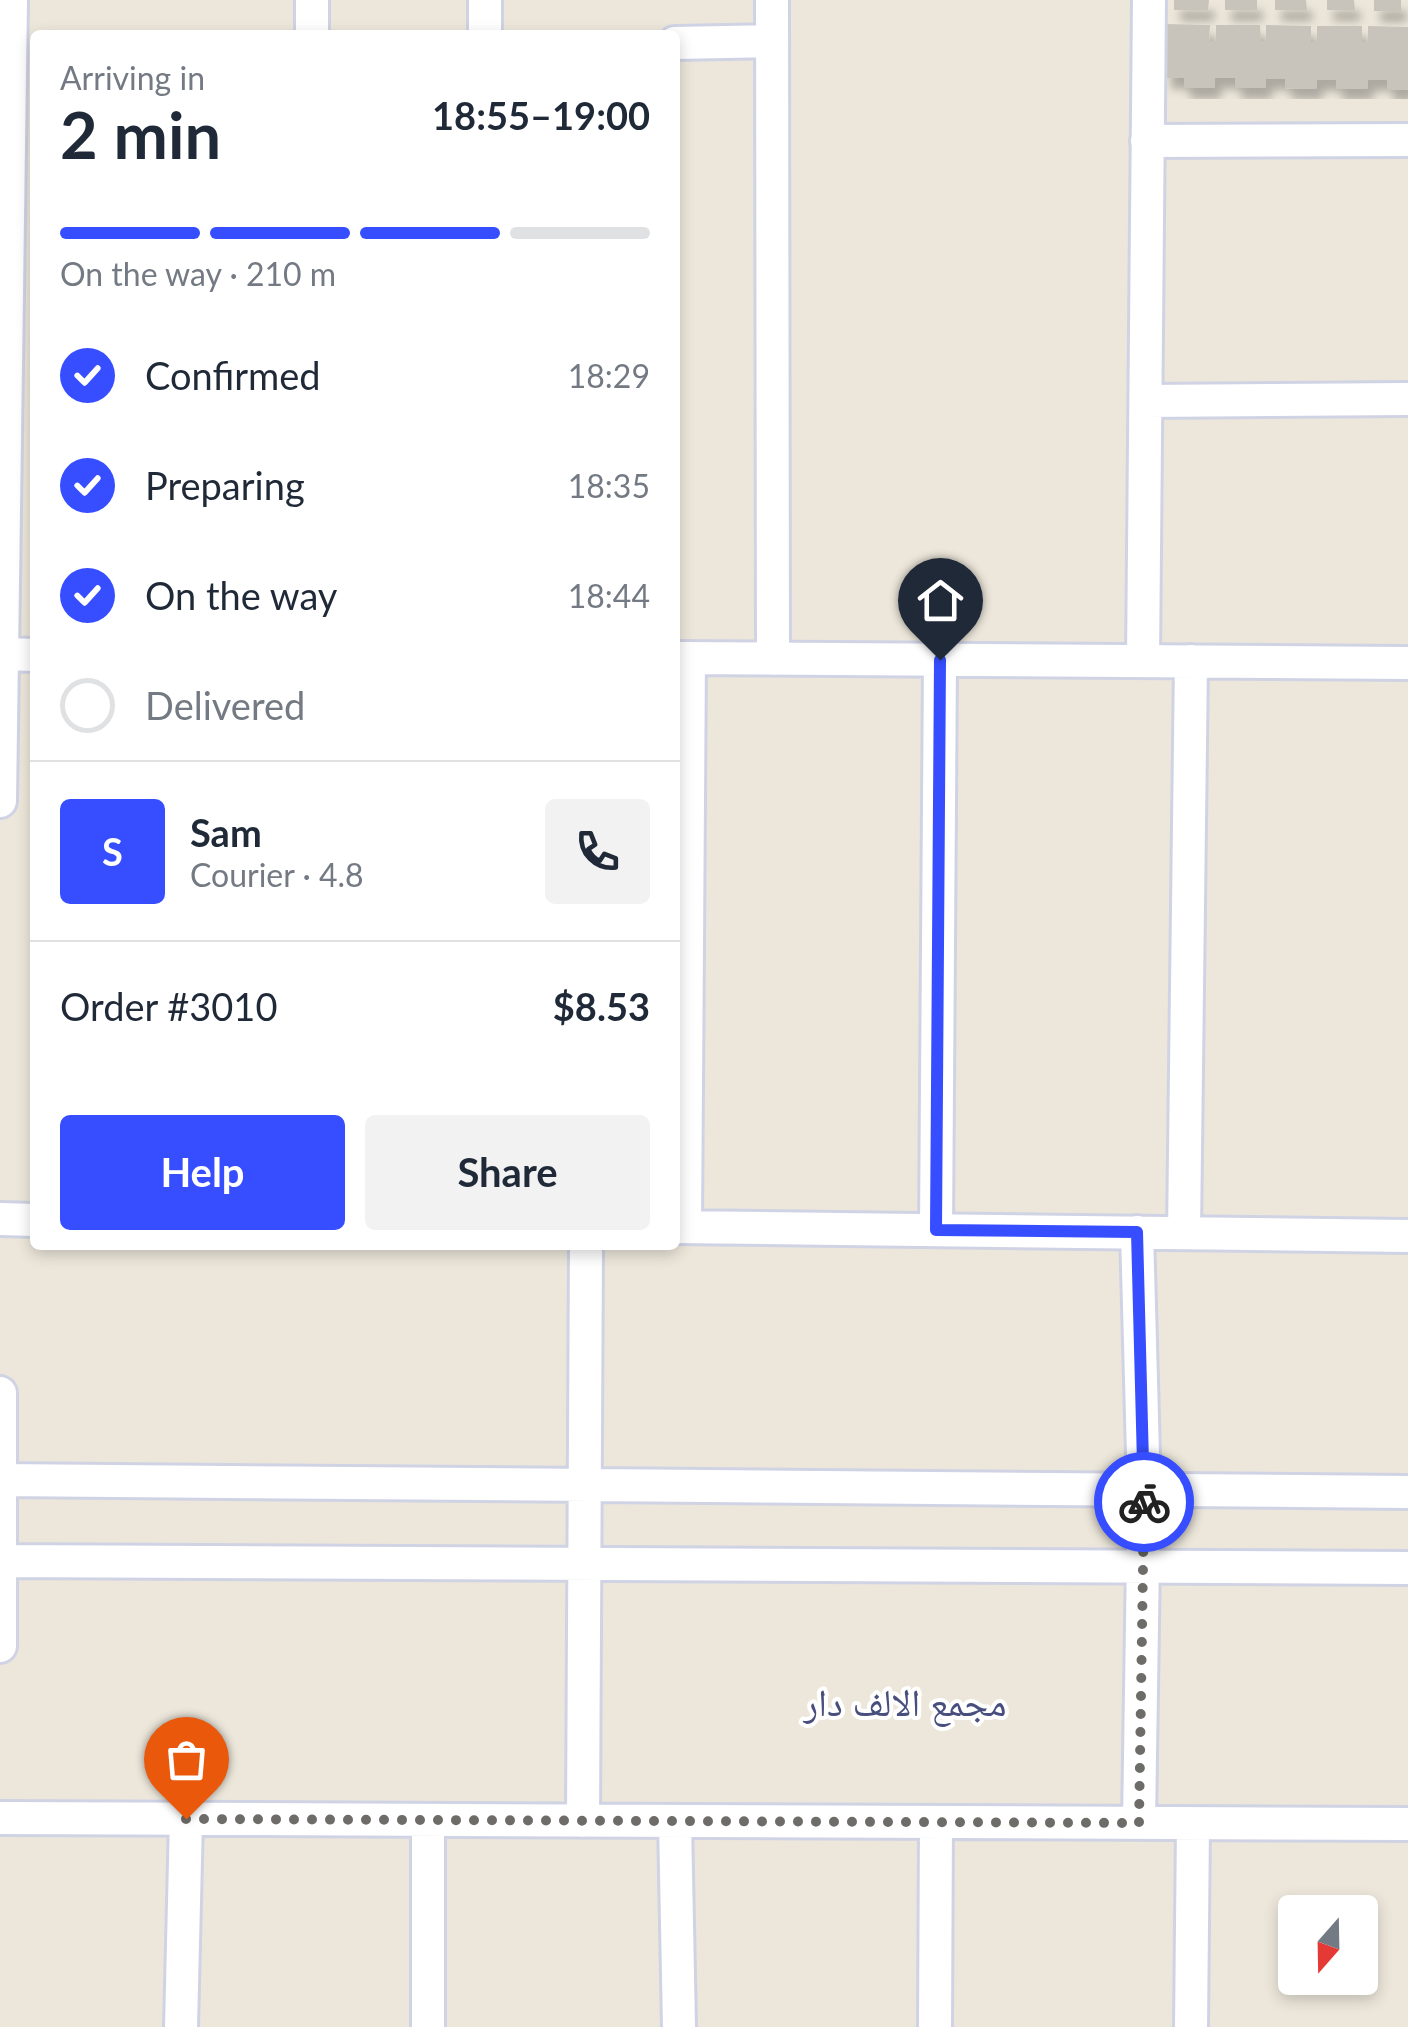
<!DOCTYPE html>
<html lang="en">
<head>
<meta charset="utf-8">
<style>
  :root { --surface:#fff; --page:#f2f2f3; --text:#1f2937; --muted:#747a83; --line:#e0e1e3; --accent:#364eff }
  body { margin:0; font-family:Lato,"Noto Naskh Arabic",sans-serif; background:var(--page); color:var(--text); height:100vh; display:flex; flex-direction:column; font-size:38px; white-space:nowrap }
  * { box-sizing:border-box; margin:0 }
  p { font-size:32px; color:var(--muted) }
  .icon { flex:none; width:55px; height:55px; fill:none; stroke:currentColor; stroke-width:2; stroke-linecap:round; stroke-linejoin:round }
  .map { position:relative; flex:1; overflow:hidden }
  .drawer { position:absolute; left:30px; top:30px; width:650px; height:1220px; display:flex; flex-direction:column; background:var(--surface); border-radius:10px; box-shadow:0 5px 15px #0003 }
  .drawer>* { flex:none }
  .needle { width:65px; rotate:200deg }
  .tools { position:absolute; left:1278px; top:1895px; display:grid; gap:20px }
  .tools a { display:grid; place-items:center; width:100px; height:100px; border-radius:10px; background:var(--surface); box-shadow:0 5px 15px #0003; font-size:50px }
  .pin { position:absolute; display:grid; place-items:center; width:85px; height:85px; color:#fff; margin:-102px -42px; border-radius:50% 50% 50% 0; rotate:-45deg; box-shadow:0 0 10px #0007 }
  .pin .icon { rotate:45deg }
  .courier { position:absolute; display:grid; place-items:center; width:100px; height:100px; margin:-50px; border:8px solid #364eff; border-radius:50%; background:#fff; color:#222; box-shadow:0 2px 12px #0007 }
  .head em { font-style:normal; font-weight:700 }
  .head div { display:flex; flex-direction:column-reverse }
  .head { display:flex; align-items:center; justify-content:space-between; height:170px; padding:0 30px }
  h1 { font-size:65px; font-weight:700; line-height:75px }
  .bar { display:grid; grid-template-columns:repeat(4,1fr); gap:15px 10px; align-content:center; height:120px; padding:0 30px }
  .bar i { height:12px; border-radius:8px; background:var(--line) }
  .bar .current { background:var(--accent) }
  .bar p { grid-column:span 4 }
  .line { display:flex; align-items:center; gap:25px; padding:0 30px; border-top:2px solid var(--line) }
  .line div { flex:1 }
  .round { display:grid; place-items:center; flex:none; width:105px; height:105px; border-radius:10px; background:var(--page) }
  ol { padding:0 30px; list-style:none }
  li { display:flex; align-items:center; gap:30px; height:110px }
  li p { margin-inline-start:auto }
  li .icon { padding:10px; border-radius:50%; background:var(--accent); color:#fff; stroke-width:4 }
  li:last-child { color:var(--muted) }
  li i { width:55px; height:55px; border:5px solid var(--line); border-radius:50% }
  .button { display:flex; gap:20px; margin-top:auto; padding:20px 30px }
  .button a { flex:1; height:115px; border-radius:10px; background:var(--accent); color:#fff; font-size:40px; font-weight:700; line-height:115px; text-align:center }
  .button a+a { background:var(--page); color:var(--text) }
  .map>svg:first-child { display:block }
</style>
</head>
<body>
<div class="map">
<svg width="1408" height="2027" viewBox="0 0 1408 2027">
  <defs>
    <filter id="shadow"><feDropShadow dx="6" dy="11" stdDeviation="5" flood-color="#0004"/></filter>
  </defs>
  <rect width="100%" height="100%" fill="#ede7db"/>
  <path fill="#c8c4bb" filter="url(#shadow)" d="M 1174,0 L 1209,0 L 1208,10 L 1174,10 Z
    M 1225,0 L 1257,0 L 1257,10 L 1225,10 Z
    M 1275,0 L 1306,0 L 1307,10 L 1275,10 Z
    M 1327,0 L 1354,0 L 1355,10 L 1327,10 Z
    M 1374,0 L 1401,0 L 1401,11 L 1374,11 Z
    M 1165,24 L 1210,25 L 1209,41 L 1216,41 L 1216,25 L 1260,25 L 1261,41 L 1266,41 L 1266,25 L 1311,26 L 1311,42 L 1317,42 L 1317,26 L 1362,26 L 1362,42 L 1368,42 L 1368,26 L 1408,27 L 1408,90 L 1387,90 L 1387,80 L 1368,80 L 1367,89 L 1336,89 L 1336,80 L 1317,80 L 1316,89 L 1285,88 L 1285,79 L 1266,79 L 1266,88 L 1235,88 L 1235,78 L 1215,78 L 1215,88 L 1184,88 L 1184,78 L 1165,78 Z"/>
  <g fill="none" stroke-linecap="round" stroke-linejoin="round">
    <defs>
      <path id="minor" d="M 485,0 L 485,35
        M 772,0 L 773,659
        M 312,35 L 312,0
        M 675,43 L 772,41
        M 1147,141 L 1408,140
        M 1146,401 L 1408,399
        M 3,654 L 35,655
        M 675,658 L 1408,663
        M 1143,661 L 1149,0
        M 0,801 L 11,0
        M 0,1219 L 35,1220
        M 675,1227 L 1408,1236
        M 685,1227 L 689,658
        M 936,1230 L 940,660
        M 1137,1232 L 1144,1491 L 1139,1823
        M 1184,1233 L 1191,661
        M 0,1393 L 0,1646
        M 0,1480 L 1408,1492
        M 0,1561 L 1408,1568
        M 0,1818 L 1408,1824
        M 583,1821 L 586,1245
        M 675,1821 L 679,2027
        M 181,2027 L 186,1819
        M 428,2027 L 428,1820
        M 935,2027 L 936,1822
        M 1191,2027 L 1193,1824"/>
    </defs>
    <use href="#minor" stroke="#d0d3e4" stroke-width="38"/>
    <use href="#minor" stroke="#fff" stroke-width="32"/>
  </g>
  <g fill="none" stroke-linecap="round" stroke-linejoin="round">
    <path stroke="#6e6c68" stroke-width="10" stroke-dasharray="0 18" d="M 186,1819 L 1139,1823 L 1144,1502"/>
    <path stroke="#364eff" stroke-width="12" d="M 940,660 L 936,1230 L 1137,1232 L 1144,1502"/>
  </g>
  <g text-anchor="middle" stroke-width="8" stroke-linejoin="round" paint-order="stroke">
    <g font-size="38" fill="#484e7d" stroke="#fff">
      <text x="905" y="1716">مجمع الالف دار</text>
    </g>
  </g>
</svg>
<div class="tools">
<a><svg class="needle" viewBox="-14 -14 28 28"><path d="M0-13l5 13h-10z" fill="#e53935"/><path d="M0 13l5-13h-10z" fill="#747a83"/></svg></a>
</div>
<div class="pin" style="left:186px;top:1819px;background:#ea580c"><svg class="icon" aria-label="bag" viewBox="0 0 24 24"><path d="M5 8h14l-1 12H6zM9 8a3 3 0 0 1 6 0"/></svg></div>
<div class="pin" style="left:940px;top:660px;background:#1f2937"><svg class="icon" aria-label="home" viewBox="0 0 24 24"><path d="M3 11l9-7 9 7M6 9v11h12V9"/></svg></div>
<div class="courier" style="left:1144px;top:1502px"><svg class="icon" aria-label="bike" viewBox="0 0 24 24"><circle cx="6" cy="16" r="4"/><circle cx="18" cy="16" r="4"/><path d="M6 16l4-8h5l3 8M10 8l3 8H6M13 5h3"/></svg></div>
<section class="drawer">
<div class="head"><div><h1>2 min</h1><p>Arriving in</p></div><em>18:55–19:00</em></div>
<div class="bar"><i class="current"></i><i class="current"></i><i class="current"></i><i></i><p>On the way · 210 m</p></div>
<ol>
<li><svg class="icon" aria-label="check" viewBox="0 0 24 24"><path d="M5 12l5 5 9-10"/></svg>Confirmed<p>18:29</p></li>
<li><svg class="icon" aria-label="check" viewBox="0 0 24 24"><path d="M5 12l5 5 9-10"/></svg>Preparing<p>18:35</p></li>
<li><svg class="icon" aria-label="check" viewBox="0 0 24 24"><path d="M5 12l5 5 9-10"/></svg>On the way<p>18:44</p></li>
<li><i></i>Delivered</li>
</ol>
<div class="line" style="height:180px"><b class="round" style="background:var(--accent);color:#fff">S</b><div><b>Sam</b><p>Courier · 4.8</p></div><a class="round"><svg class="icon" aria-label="phone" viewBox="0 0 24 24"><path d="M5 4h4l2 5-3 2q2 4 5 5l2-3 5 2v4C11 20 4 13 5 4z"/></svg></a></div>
<div class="line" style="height:130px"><div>Order #3010</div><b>$8.53</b></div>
<div class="button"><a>Help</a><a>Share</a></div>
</section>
</div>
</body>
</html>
